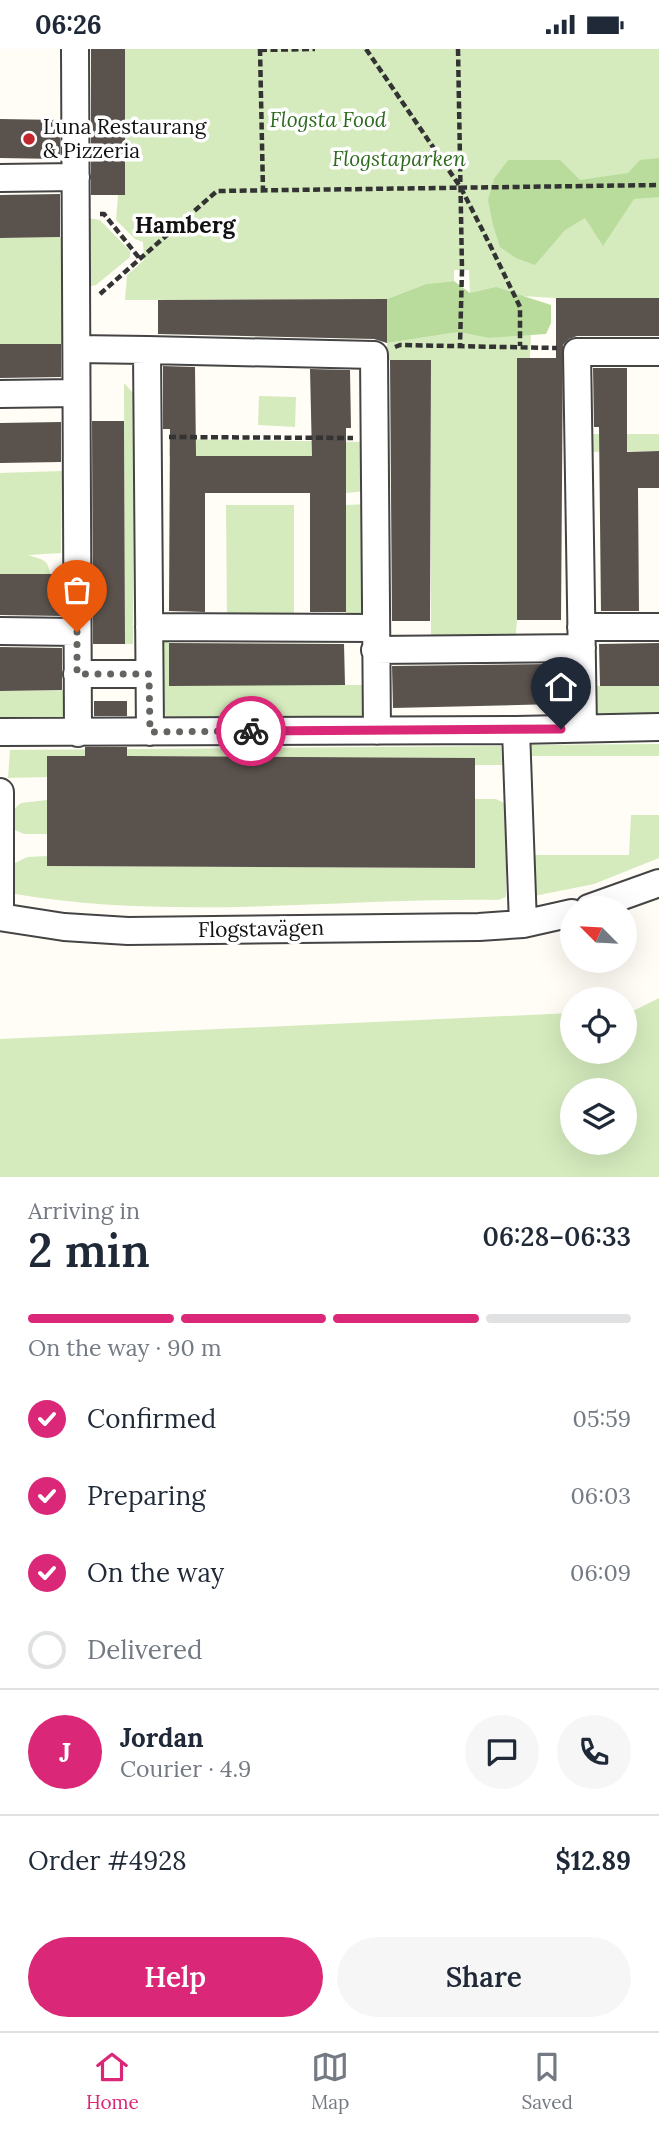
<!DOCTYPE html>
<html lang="en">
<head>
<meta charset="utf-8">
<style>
  :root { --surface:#fff; --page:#f6f6f7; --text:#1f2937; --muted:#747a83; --line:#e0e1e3; --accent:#db2777 }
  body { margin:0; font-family:Lora,serif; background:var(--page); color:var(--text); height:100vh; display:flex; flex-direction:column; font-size:26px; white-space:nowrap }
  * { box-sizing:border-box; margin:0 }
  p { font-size:23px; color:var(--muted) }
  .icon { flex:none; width:38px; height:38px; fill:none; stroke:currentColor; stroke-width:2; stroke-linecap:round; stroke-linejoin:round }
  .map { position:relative; height:1128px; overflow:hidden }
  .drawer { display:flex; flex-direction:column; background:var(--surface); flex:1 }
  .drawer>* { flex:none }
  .needle { width:46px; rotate:294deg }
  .fabs { position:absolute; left:560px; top:847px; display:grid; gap:14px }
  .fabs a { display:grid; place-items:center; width:77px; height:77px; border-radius:50%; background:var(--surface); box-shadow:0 7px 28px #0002; font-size:35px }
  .pin { position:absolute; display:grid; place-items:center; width:60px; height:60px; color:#fff; margin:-72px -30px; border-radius:50% 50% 50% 0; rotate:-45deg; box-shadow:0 0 7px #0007 }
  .pin .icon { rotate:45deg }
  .courier { position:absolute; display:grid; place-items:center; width:70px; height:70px; margin:-35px; border:5px solid #db2777; border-radius:50%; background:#fff; color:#222; box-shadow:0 2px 9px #0007 }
  .overview em { font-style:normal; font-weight:600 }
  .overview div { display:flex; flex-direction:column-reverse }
  .overview { display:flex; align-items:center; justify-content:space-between; height:119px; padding:0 28px }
  h1 { font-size:46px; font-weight:600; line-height:52px }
  .bar { display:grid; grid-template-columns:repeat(4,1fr); gap:10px 7px; align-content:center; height:84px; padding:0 28px }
  .bar i { height:9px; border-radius:5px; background:var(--line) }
  .bar .on { background:var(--accent) }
  .bar p { grid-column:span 4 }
  .line { display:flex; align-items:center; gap:18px; padding:0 28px; border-top:2px solid var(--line) }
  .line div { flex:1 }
  .round { display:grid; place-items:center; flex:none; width:74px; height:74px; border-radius:37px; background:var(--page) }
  ol { padding:0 28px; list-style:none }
  li { display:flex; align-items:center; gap:21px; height:77px }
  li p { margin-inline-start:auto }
  li .icon { padding:7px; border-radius:50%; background:var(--accent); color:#fff; stroke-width:4 }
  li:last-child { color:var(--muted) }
  li i { width:38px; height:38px; border:4px solid var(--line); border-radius:50% }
  .cta { display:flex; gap:14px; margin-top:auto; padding:14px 28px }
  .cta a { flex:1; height:80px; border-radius:42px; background:var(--accent); color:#fff; font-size:28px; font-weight:600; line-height:80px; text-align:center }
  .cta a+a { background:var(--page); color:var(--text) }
  .status { display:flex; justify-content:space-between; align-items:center; height:49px; padding:0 35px; background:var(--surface); direction:ltr }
  .status svg { height:19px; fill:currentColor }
  .tab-bar { display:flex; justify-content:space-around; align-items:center; height:98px; border-top:2px solid var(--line); background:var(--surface); font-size:19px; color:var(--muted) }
  .tab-bar a { display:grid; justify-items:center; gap:4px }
  .tab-bar .on { color:var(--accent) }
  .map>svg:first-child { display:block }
</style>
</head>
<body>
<div class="status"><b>06:26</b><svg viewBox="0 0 49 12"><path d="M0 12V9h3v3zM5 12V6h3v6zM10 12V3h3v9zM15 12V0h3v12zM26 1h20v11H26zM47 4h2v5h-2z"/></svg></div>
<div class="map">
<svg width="659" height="1128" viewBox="0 0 659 1128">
  <rect width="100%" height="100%" fill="#fffdf5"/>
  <path fill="#d5ebbd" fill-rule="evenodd" d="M 125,0 L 659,0 L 659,249 L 556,249 L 470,244 L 469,221 L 454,221 L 454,232 L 426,235 L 387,250 L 125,251 L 127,226 L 144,211 L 143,193 L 135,190 L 116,171 L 118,146 L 125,146 Z
    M 88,169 L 100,171 L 130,202 L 130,208 L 96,236 L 88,238 Z
    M 63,188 L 64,295 L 0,295 L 0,189 Z
    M 459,283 L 488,289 L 531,285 L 530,309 L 517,310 L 517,571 L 515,593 L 431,592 L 431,311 L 387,311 L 387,294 Z
    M 124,334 L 134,345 L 133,595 L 125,595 Z
    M 259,347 L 296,348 L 295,378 L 258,376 Z
    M 583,385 L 659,385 L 659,402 L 583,403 Z
    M 169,390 L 365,393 L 366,442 L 346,444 L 346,407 L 169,407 Z
    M 62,422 L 61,504 L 28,506 C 42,511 48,509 50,525 L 0,525 L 0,424 Z
    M 367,455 L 370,576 L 346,576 L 346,456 Z
    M 226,456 L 294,456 L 294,571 L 227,572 Z
    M 163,592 L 169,592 L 169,636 L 364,636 L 363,671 L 175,675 L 166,668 L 162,659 Z
    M 587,637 L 659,637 L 659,670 L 585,669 Z
    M 72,641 L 71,671 L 0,676 L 0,642 Z
    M 659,695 L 659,707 L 528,707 L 528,696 Z
    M 501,697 L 502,716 L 475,716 L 475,709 L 48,707 L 47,728 L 8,729 L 10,701 Z
    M 475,750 L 496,750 L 506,755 L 506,848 L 498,851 C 338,849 174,872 15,845 L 13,840 L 15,814 L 27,808 L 47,807 L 47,817 L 474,819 Z
    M 47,751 L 47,785 L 24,785 L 15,781 L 15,759 L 21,754 Z
    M 631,766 L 659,766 L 659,809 L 594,835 L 529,848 L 531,806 L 629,806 Z
    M 659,949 L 659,1128 L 0,1128 L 0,990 L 572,964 L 572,1003 L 625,1003 L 625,961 L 635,961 ZM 625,1041 L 625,1094 L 572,1094 L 572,1041 Z"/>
  <path fill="#b9dc9c" d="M 659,109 L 659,148 L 634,150 L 603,197 L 585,169 L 565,181 L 535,216 L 516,209 L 500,198 L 493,176 L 488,151 L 494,130 L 508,111 L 560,111 L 580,131 L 628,124 L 640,111 Z
    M 454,232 L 470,244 L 496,238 L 551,256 L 551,274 L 546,285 L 488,289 L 459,283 L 387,294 L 387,250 L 426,235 Z"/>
  <path fill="#5a524d" d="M 91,0 L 125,0 L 125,146 L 91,146 Z
    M 0,70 L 60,71 L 60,110 L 0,109 Z
    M 60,145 L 60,188 L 0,189 L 0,146 Z
    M 556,249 L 659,249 L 659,287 L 577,287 L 569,290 L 563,296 L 561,571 L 517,571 L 517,309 L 556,309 Z
    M 387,250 L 387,294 L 374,290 L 158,285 L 158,251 Z
    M 0,295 L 61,295 L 61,328 L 0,329 Z
    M 390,311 L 431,311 L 430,572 L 392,572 Z
    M 163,317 L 195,318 L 196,407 L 312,407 L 310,320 L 350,321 L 351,379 L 346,379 L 346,563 L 310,563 L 310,444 L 205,444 L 205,563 L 169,562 L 170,380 L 163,380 Z
    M 593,319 L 627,319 L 627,403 L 659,402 L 659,439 L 638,439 L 639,562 L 601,562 L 599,378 L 594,378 Z
    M 92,372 L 124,372 L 125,595 L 93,595 Z
    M 61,373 L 61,413 L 0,414 L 0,374 Z
    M 0,525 L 62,525 L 62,567 L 0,566 Z
    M 169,594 L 344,595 L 345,636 L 169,637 Z
    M 659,594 L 659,637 L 600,637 L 599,595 Z
    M 0,598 L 62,599 L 62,641 L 0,642 Z
    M 555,615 L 556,655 L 393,659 L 392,617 Z
    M 94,652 L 127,652 L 127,667 L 94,667 Z
    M 85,698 L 127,698 L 127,707 L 475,709 L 475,819 L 47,817 L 47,707 L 85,707 Z"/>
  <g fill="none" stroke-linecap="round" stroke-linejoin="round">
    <defs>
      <path id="minor" d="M 75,0 L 78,684
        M 0,129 L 76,128
        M 77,300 L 147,301
        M 0,345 L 76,344
        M 149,578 L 375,579
        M 581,578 L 659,578
        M 0,582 L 77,583
        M 375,601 L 582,599
        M 77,625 L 149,625
        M 583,679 L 577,303 L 659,303
        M 0,683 L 516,681
        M 150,683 L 147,301 L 374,306 L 377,682
        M 0,743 L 0,865
        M 589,859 L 659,834
        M 0,868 L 64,878 L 128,882 L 479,878 L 523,875 L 572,864
        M 523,875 L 516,681 L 659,678"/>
    </defs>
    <use href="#minor" stroke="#444" stroke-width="30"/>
    <path stroke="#333" stroke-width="4.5" stroke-dasharray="7 3.5" stroke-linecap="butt" d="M 260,0 L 263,142
      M 366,0 L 461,139 L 490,196 L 520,258 L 520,297
      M 458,0 L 462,221 L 460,296
      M 260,1 L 315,0
      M 100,165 L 104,165 L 140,210
      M 100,245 L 217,142 L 659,136
      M 395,298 L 400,296 L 557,299
      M 169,388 L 353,389"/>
    <use href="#minor" stroke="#fff" stroke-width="26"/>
  </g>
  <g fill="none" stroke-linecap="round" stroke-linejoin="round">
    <path stroke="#646461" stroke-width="7" stroke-dasharray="0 12.6" d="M 77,583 L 77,625 L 149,625 L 150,683 L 251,682"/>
    <path stroke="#db2777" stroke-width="9" d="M 251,682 L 561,680"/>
  </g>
  <circle fill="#c4262e" stroke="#fff" stroke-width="2.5" cx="29" cy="90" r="7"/>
  <g text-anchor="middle" stroke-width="7" stroke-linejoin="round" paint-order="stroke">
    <g font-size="21" font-style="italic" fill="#2f6b1f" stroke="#fff">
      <text x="328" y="78">Flogsta Food</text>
      <text x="399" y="117">Flogstaparken</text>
    </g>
    <g font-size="21" fill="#111" stroke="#fff" text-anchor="start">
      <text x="43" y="85">Luna Restaurang<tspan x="43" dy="24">&amp; Pizzeria</tspan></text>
    </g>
    <g font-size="21" fill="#111" stroke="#fff">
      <text transform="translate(261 880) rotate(-1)" y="7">Flogstavägen</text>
    </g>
    <g font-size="23" font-weight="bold" fill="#111" stroke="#fff">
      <text x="185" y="184">Hamberg</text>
    </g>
  </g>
</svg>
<div class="fabs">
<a><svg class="needle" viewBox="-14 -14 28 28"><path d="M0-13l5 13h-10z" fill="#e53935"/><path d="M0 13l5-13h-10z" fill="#747a83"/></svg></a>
<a><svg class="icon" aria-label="locate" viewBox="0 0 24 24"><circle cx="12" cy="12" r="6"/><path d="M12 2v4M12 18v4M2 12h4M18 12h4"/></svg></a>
<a><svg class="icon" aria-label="layers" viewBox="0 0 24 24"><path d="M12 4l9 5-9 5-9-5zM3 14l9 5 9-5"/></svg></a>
</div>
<div class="pin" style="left:77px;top:583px;background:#ea580c"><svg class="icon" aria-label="bag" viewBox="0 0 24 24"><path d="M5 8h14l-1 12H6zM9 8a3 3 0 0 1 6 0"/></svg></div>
<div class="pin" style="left:561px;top:680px;background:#1f2937"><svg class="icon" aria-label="home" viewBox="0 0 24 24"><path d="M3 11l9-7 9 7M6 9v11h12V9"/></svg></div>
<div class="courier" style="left:251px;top:682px"><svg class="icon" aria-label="bike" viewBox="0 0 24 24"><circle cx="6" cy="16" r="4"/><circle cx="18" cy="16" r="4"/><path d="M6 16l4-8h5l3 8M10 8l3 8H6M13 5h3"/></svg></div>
</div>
<section class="drawer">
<div class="overview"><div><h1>2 min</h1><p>Arriving in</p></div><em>06:28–06:33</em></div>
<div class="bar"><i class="on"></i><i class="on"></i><i class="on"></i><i></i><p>On the way · 90 m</p></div>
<ol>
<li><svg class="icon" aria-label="check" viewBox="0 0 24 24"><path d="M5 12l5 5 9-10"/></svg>Confirmed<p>05:59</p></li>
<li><svg class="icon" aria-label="check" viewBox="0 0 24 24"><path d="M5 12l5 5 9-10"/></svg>Preparing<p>06:03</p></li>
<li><svg class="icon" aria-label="check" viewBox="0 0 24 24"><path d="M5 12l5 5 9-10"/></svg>On the way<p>06:09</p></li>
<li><i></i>Delivered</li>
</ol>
<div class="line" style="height:126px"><b class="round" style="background:var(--accent);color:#fff">J</b><div><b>Jordan</b><p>Courier · 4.9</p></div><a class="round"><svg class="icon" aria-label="chat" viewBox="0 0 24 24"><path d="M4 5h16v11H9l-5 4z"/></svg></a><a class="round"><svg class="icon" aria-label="phone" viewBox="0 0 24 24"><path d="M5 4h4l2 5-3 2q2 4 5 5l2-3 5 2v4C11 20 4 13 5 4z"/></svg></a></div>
<div class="line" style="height:91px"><div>Order #4928</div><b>$12.89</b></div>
<div class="cta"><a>Help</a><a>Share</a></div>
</section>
<nav class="tab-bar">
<a class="on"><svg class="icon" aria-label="home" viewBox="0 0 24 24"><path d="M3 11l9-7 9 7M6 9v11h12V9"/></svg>Home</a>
<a><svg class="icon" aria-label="map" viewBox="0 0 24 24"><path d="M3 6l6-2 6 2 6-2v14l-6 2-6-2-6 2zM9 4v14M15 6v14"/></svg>Map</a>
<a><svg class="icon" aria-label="saved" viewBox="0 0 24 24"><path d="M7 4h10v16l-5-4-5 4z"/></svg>Saved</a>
</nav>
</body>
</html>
